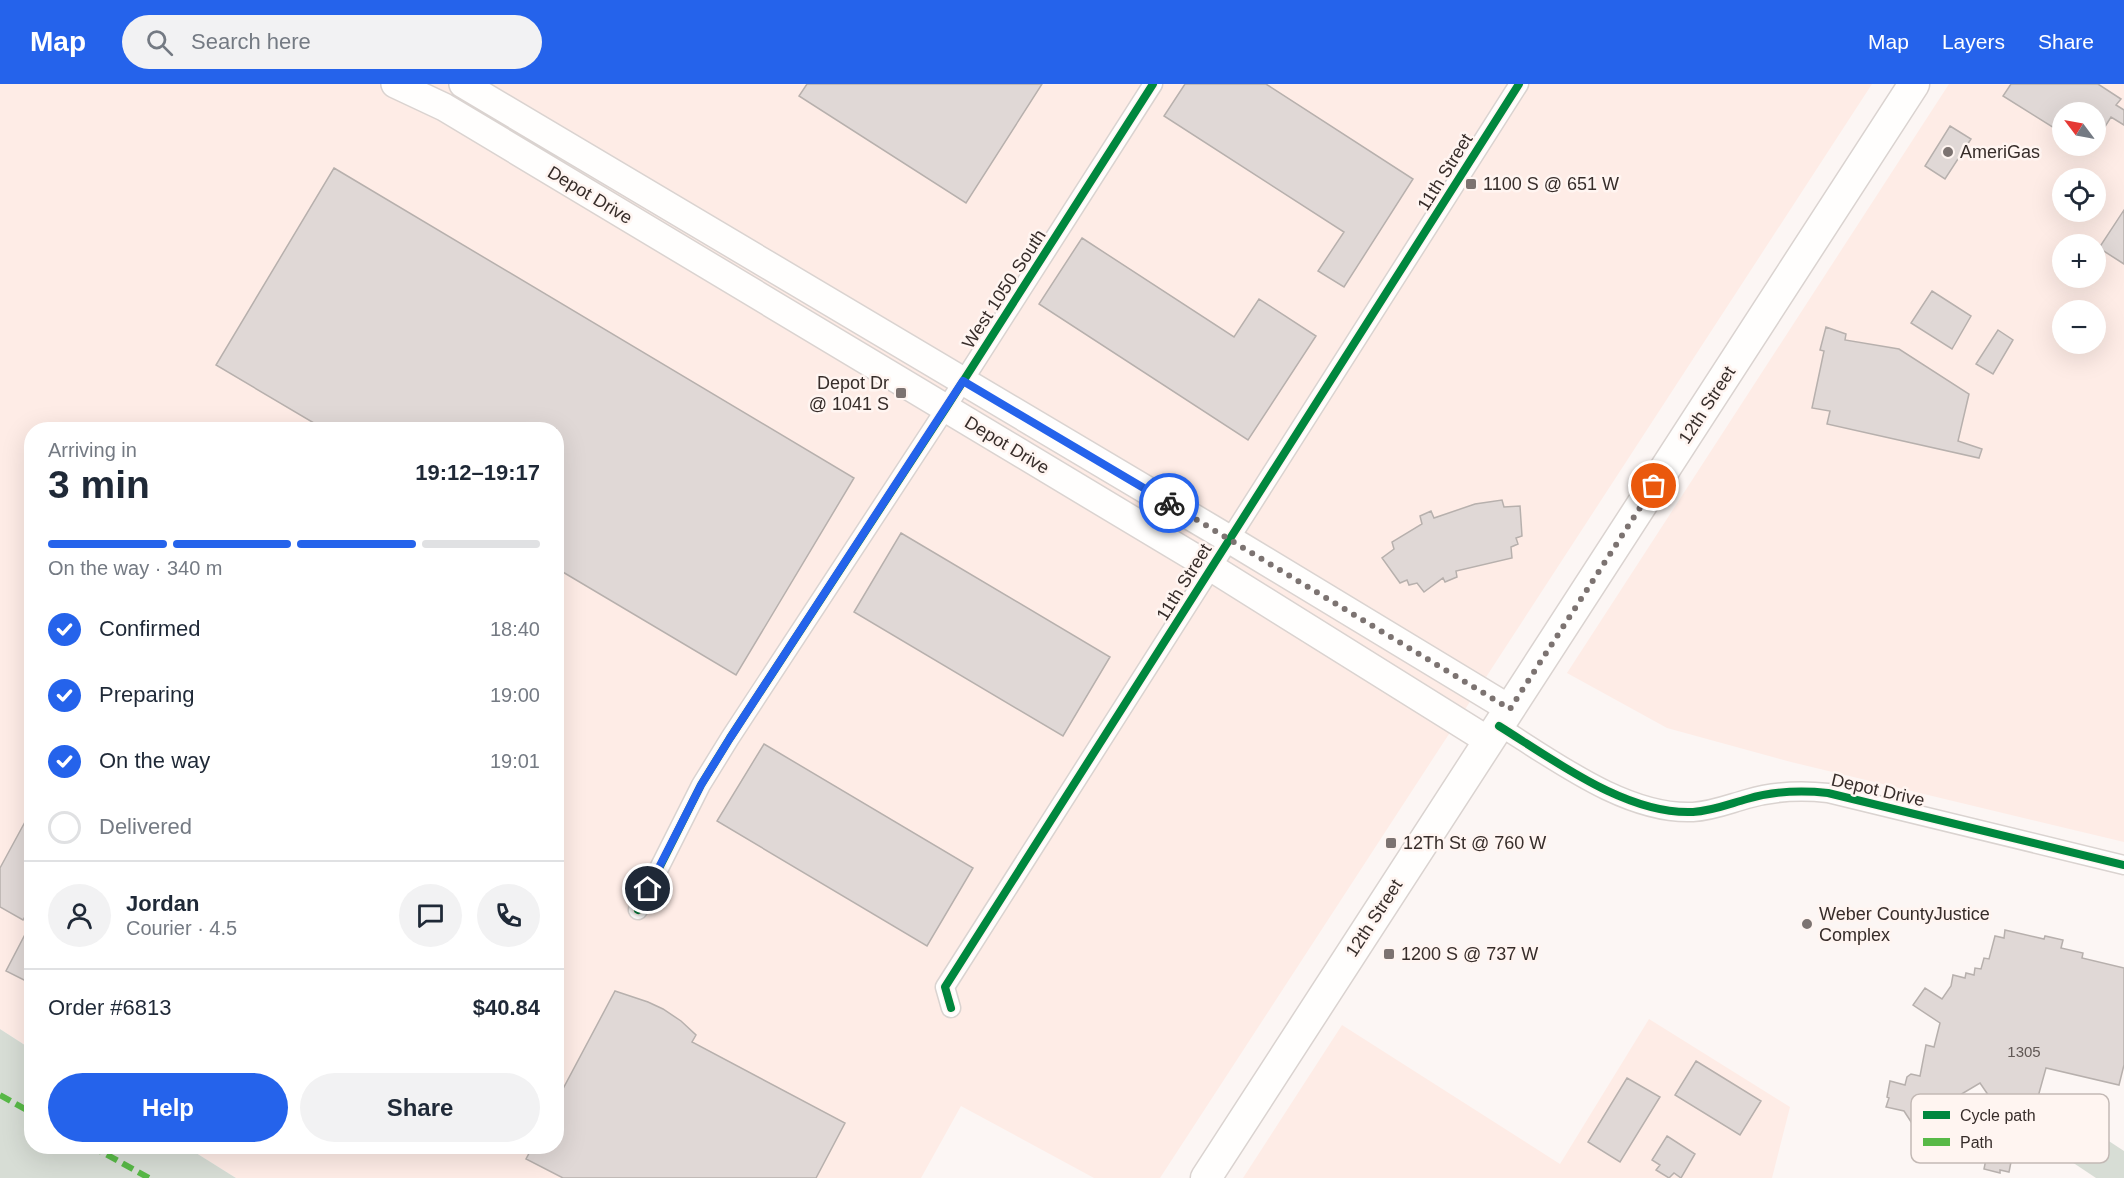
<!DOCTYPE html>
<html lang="en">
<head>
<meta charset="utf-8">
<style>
  :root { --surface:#fff; --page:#f2f2f3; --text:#1f2937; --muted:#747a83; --line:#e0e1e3; --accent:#2563eb }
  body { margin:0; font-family:Helvetica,sans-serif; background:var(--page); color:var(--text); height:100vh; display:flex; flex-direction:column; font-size:22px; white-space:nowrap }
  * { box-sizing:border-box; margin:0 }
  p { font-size:20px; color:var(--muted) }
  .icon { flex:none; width:33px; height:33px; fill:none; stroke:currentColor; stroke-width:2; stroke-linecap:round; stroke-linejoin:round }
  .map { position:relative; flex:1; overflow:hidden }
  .drawer { position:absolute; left:24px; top:338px; width:540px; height:732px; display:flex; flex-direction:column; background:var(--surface); border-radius:24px; box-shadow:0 6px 24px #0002 }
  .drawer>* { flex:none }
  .needle { width:39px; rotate:302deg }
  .controls { position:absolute; left:2052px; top:18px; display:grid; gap:12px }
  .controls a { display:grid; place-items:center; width:54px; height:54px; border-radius:50%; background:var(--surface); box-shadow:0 6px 24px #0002; font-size:30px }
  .pin { position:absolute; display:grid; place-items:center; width:51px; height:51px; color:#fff; margin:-26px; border:3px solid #fff; border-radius:50%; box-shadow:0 2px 6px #0007 }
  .courier { position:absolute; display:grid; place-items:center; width:60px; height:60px; margin:-30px; border:4px solid #2563eb; border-radius:50%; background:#fff; color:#222; box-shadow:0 2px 8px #0007 }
  .headline em { font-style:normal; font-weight:700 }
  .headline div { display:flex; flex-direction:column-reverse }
  .headline { display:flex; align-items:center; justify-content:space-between; height:102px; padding:0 24px }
  h1 { font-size:39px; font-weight:700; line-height:45px }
  .bar { display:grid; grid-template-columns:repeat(4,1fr); gap:9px 6px; align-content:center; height:72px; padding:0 24px }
  .bar i { height:8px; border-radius:4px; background:var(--line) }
  .bar .on { background:var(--accent) }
  .bar p { grid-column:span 4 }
  .line { display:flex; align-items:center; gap:15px; padding:0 24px; border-top:2px solid var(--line) }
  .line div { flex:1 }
  .round { display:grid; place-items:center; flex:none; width:63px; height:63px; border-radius:32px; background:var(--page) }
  ol { padding:0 24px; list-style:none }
  li { display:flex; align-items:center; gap:18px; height:66px }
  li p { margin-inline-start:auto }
  li .icon { padding:6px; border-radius:50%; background:var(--accent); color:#fff; stroke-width:4 }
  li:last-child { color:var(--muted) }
  li i { width:33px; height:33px; border:3px solid var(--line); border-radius:50% }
  .action { display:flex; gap:12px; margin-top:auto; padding:12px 24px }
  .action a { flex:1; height:69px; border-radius:36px; background:var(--accent); color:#fff; font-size:24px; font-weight:700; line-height:69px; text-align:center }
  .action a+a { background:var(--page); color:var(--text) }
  header { display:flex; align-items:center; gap:36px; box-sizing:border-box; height:84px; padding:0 30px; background:var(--accent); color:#fff }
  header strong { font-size:28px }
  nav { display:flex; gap:33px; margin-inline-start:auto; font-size:21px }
  .search { width:420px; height:54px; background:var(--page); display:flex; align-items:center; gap:15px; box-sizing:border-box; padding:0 21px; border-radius:33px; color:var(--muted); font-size:22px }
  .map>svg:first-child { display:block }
</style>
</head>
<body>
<header>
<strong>Map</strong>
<div class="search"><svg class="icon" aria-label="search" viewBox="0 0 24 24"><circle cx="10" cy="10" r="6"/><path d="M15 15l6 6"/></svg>Search here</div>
<nav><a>Map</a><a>Layers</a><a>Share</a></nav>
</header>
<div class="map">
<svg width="2124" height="1094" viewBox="0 0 2124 1094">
  <rect width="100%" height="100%" fill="#fcf6f4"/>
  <path fill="#feece6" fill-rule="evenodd" d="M 0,0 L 1872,0 L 1160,1094 L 1094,1094 L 961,1022 L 921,1094 L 236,1094 L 185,1062 L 556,1062 L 556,345 L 32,345 L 31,965 L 0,945 Z
    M 1949,0 L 2124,0 L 2124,758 L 1791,678 L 1667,644 L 1567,589 ZM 2062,28 L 2096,28 L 2096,62 L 2062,62 ZM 2062,94 L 2096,94 L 2096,128 L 2062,128 ZM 2062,160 L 2096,160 L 2096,194 L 2062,194 ZM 2062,226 L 2096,226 L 2096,260 L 2062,260 Z
    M 1649,935 L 1790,1023 L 1772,1094 L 1243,1094 L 1342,941 L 1560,1080 Z"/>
  <path fill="#d7ddd5" d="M 0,945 L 31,965 L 32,1062 L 185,1062 L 236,1094 L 0,1094 Z
    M 2092,1046 L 2124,1067 L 2124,1094 L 2096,1094 L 2072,1078 Z"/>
  <path fill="#e0d8d6" stroke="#b7b0ad" stroke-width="1.5" fill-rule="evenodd" d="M 807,0 L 1042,0 L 966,119 L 799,12 Z
    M 1185,0 L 1266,0 L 1413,95 L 1344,203 L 1318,187 L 1344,148 L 1164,32 Z
    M 2011,0 L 2098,0 L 2121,15 L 2116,21 L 2124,26 L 2124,41 L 2111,33 L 2096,57 L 2096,28 L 2062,28 L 2062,49 L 2003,12 Z
    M 1950,42 L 1971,55 L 1945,95 L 1925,82 Z
    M 334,84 L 854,394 L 736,591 L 556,484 L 556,345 L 324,345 L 216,281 Z
    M 2124,126 L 2124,180 L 2099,164 Z
    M 1082,154 L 1234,253 L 1259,215 L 1316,252 L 1248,356 L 1039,220 Z
    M 1932,207 L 1971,232 L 1952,265 L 1911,239 Z
    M 1826,243 L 1846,250 L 1845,256 L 1899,265 L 1969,310 L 1958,357 L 1982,365 L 1979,374 L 1827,340 L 1830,327 L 1812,324 L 1824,267 L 1820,266 Z
    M 1998,246 L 2013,256 L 1993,290 L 1976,280 Z
    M 1502,416 L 1504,423 L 1520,422 L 1522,452 L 1516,454 L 1518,460 L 1511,463 L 1512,474 L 1456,487 L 1457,493 L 1445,498 L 1443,494 L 1424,508 L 1417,499 L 1409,501 L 1407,496 L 1400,499 L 1382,474 L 1394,465 L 1392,458 L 1422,440 L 1420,432 L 1431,427 L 1434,434 L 1475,420 Z
    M 901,449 L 1110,573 L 1063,652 L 854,528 Z
    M 764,660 L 973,784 L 927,862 L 717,737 Z
    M 32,725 L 32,820 L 23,836 L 0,823 L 0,784 Z
    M 32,837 L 32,900 L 6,887 Z
    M 2005,846 L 2044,855 L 2045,852 L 2063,856 L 2061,864 L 2083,869 L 2082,874 L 2124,884 L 2124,981 L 2119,1001 L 2046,984 L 2036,1020 L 2047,1023 L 2045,1035 L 2055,1037 L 2051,1053 L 2048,1052 L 2046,1061 L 2034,1058 L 2012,1073 L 2009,1088 L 2000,1086 L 2000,1089 L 1984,1085 L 1986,1075 L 1957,1041 L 1953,1059 L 1939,1064 L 1937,1074 L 1921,1070 L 1922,1067 L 1912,1065 L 1917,1047 L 1904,1027 L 1886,1023 L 1889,1014 L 1887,1013 L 1890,997 L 1905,1001 L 1907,993 L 1911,990 L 1920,992 L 1926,961 L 1934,963 L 1940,939 L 1913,921 L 1925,904 L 1942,915 L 1951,902 L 1953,891 L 1965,894 L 1966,889 L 1974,891 L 1975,884 L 1981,885 L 1984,874 L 1989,875 L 1995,852 L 2004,854 ZM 1980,999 L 2006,1037 L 1943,1021 Z
    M 615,907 L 648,918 L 663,925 L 681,937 L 696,951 L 692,958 L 845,1039 L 816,1094 L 563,1094 L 526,1075 L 533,1062 L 556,1062 L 556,1018 Z
    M 1696,977 L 1761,1017 L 1740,1051 L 1675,1011 Z
    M 1627,994 L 1660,1013 L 1620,1078 L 1588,1058 Z
    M 1667,1052 L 1695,1070 L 1681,1094 L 1674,1089 L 1669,1094 L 1656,1086 L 1660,1081 L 1652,1076 Z"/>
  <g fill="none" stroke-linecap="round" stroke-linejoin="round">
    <defs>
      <path id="minor" d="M 1499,642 C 1554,676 1626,731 1693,728 C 1712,727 1729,720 1747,715 C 1774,707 1800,706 1828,709 L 2124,781
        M 638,826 L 701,701 L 730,654 L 946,324 L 1153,0
        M 951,924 L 945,903 L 1519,0"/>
      <path id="secondary" d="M 395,0 L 444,23 L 1212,484 L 1489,657
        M 463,0 L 1229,455 L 1510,625"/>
      <path id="primary" d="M 1206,1094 L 1914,0"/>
    </defs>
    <use href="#minor" stroke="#dad3d0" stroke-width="21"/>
    <use href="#secondary" stroke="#dad3d0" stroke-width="30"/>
    <use href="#primary" stroke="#dad3d0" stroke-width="33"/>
    <use href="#minor" stroke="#fffefd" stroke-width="18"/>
    <use href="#secondary" stroke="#fffefd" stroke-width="27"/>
    <use href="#primary" stroke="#fffefd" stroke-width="30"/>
    <path stroke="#58b947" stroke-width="6" stroke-dasharray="12 6" stroke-linecap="butt" d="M 0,1011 L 32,1029
      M 91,1062 L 149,1094"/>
    <defs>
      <path id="cycleway" d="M 1499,642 C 1554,676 1626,731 1693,728 C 1712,727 1729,720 1747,715 C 1774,707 1800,706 1828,709 L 2124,781
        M 638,826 L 701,701 L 730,654 L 946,324 L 1153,0
        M 951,924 L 945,903 L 1519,0"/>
    </defs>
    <use href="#cycleway" stroke="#fff5f1" stroke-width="11"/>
    <use href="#cycleway" stroke="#00873e" stroke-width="8"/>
  </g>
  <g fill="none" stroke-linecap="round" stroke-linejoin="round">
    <path stroke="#7c7371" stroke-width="6" stroke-dasharray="0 10.8" d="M 1169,419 L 1510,625 L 1654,402"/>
    <path stroke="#2563eb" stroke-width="8" d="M 648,805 L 701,701 L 730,654 L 963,297 L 1169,419"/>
  </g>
  <g fill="#7c7371" stroke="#fff5f1" stroke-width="2">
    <circle cx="1948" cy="68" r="6"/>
    <rect x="1465" y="94" width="12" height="12" rx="3"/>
    <rect x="895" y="303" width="12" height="12" rx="3"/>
    <rect x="1385" y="753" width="12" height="12" rx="3"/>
    <circle cx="1807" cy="840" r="6"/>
    <rect x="1383" y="864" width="12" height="12" rx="3"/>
  </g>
  <g text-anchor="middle" stroke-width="5" stroke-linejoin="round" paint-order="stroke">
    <g font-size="15" fill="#615855">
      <text x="2024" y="973">1305</text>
    </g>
    <g font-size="18" fill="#372d2a" stroke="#fff5f1" text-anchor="start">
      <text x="1960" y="74">AmeriGas</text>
      <text x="1483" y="106">1100 S @ 651 W</text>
      <text x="889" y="305" text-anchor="end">Depot Dr<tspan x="889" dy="21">@ 1041 S</tspan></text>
      <text x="1403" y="765">12Th St @ 760 W</text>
      <text x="1819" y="836">Weber CountyJustice<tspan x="1819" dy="21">Complex</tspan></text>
      <text x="1401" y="876">1200 S @ 737 W</text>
    </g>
    <g font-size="18" fill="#372d2a" stroke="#fff5f1">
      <text transform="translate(1445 88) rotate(-58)" y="6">11th Street</text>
      <text transform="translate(590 111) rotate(31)" y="6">Depot Drive</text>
      <text transform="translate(1004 205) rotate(-57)" y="6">West 1050 South</text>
      <text transform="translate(1707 321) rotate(-57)" y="6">12th Street</text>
      <text transform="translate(1007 361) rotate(31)" y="6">Depot Drive</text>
      <text transform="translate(1184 498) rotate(-58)" y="6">11th Street</text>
      <text transform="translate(1878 706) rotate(13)" y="6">Depot Drive</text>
      <text transform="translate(1374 834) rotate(-57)" y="6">12th Street</text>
    </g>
  </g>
  <rect x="1911" y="1010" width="198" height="69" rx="9" fill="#fff5f1" stroke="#c3b9b5" stroke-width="1.5"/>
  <rect x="1923" y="1027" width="27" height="8" fill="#00873e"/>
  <rect x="1923" y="1054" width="27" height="8" fill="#58b947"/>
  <g font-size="16" fill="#372d2a">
    <text x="1960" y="1037">Cycle path</text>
    <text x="1960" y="1064">Path</text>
  </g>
</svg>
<div class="controls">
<a><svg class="needle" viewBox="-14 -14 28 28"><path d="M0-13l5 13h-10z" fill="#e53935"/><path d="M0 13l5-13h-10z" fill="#747a83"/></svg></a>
<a><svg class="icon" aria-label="locate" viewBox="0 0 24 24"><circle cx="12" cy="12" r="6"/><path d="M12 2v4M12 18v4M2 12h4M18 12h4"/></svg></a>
<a>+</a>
<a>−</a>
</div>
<div class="pin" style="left:1654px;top:402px;background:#ea580c"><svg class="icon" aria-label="bag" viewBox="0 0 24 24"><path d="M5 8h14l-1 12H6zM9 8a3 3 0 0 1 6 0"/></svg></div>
<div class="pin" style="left:648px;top:805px;background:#1f2937"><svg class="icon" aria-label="home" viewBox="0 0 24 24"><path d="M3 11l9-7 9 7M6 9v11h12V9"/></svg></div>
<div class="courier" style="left:1169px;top:419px"><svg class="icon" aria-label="bike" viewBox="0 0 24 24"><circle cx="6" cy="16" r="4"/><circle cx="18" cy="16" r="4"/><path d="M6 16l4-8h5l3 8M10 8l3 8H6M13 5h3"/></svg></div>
<section class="drawer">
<div class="headline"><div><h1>3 min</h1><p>Arriving in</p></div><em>19:12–19:17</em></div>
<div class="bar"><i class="on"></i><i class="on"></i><i class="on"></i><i></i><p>On the way · 340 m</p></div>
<ol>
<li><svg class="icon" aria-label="check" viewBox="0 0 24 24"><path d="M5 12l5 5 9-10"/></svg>Confirmed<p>18:40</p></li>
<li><svg class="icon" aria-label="check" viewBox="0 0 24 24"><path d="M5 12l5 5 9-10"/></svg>Preparing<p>19:00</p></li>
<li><svg class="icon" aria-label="check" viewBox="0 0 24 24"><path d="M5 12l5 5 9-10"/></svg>On the way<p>19:01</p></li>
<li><i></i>Delivered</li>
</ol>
<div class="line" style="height:108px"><a class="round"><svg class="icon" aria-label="person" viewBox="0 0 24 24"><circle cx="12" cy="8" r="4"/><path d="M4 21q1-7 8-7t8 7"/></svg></a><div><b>Jordan</b><p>Courier · 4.5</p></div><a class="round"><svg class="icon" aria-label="chat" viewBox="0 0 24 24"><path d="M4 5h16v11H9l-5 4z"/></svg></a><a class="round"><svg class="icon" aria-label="phone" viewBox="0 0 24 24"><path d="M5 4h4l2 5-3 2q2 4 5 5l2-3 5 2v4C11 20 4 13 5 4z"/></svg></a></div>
<div class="line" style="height:78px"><div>Order #6813</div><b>$40.84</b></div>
<div class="action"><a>Help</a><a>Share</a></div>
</section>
</div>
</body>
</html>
